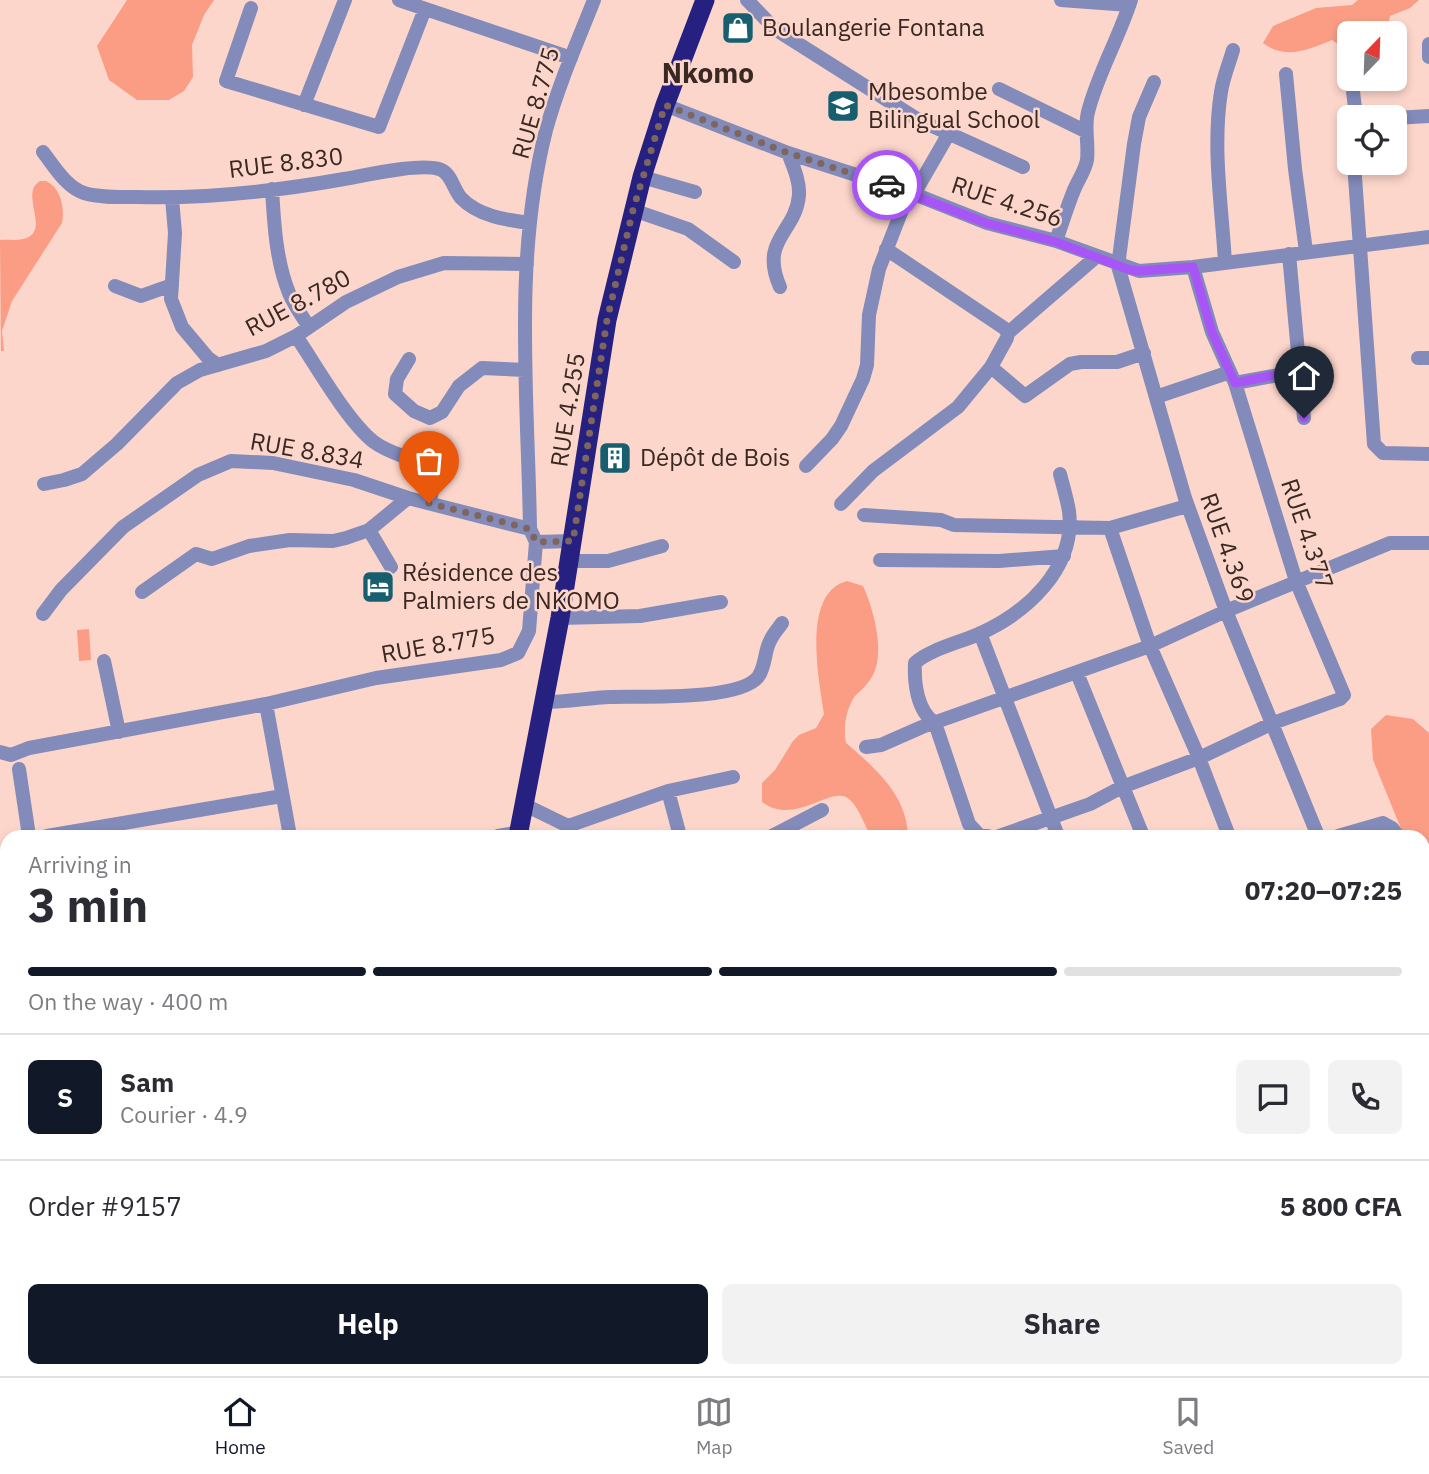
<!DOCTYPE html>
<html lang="en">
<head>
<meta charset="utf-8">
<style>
  :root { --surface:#fff; --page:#f2f2f3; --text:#2b2b33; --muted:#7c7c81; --line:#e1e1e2; --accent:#111827 }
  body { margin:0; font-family:"IBM Plex Sans",sans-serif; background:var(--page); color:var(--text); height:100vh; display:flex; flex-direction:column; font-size:26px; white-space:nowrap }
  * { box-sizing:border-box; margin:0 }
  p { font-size:23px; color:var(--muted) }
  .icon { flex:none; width:38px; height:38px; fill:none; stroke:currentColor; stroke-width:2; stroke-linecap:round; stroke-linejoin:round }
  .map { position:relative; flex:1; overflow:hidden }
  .panel { position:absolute; left:0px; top:830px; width:1430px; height:548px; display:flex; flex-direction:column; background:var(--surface); border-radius:21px 21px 0 0; box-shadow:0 4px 10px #0003 }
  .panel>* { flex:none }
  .needle { width:46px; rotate:23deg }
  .tools { position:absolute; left:1337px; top:21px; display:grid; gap:14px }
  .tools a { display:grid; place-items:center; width:70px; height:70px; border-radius:10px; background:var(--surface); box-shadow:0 4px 10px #0003; font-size:35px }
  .pin { position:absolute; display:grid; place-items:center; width:60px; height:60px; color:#fff; margin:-72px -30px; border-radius:50% 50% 50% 0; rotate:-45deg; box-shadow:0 0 7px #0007 }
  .pin .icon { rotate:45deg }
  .courier { position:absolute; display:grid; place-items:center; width:70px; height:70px; margin:-35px; border:5px solid #a855f7; border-radius:50%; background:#fff; color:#222; box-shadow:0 2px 9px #0007 }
  .headline em { font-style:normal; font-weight:800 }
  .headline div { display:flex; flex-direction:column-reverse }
  .headline { display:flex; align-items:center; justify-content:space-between; height:119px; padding:0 28px }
  h1 { font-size:46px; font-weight:800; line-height:52px }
  .bar { display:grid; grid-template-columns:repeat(4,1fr); gap:10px 7px; align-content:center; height:84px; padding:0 28px }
  .bar i { height:9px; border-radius:5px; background:var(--line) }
  .bar .active { background:var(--accent) }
  .bar p { grid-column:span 4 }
  .line { display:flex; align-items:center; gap:18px; padding:0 28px; border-top:2px solid var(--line) }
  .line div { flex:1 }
  .round { display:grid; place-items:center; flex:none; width:74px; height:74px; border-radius:10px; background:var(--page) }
  .cta { display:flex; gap:14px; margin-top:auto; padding:14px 28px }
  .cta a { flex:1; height:80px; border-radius:10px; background:var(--accent); color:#fff; font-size:28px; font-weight:800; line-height:80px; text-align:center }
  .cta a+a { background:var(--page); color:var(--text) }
  .tab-bar { display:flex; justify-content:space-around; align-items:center; height:98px; border-top:2px solid var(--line); background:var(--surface); font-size:19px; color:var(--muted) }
  .tab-bar a { display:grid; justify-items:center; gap:4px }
  .tab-bar .active { color:var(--accent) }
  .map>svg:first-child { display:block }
</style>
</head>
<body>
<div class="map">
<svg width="1429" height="1376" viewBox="0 0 1429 1376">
  <rect width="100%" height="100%" fill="#fdd6cb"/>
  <path fill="#fa9d84" d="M 127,0 L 214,0 L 204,15 L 192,45 L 193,77 L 184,91 L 169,100 L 137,100 L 109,80 L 97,46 Z
    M 1358,0 L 1419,0 L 1410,8 L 1390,16 L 1387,33 L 1349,33 L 1349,52 L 1332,40 C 1308,50 1285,60 1263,43 L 1273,26 L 1316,8 L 1352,5 Z
    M 40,181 L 46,181 C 61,188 65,208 62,223 L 12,301 L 2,331 L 4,351 L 1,351 L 0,240 C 7,239 15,241 23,239 C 53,232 18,194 40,181 Z
    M 847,581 L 863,586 C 874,610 887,657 870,680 C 866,686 860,691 855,696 C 846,709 843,727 846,743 C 875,768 907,795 908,836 L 871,836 C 864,825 859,807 849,799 C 832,784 795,827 762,802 L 762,783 L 775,770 L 793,741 L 799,735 L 816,728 L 824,714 C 819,680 801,593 847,581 Z
    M 89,629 L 91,660 L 79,661 L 77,630 Z
    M 1386,715 L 1413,719 L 1429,733 L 1429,952 L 1423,959 L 1423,836 L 1404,836 L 1373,760 L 1371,729 Z
    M 0,1106 L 7,1120 L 7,1244 L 0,1242 Z"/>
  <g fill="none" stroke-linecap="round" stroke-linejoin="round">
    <path stroke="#828bb9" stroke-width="14" d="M 399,0 L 571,58
      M 747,0 L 775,29 L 917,119 L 1023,167
      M 1061,0 L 1129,5
      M 251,8 L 226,81 L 379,127 L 425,9
      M 1429,44 L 1429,57
      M 1286,74 L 1295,169 L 1306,251
      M 1154,82 L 1139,117 L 1134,144 L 1118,266 L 1185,498 L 1226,611 L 1318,836
      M 999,89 L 1085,131
      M 1353,91 L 1356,117
      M 304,105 L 345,0
      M 665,105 L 788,153 L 909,192 L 987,223 L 1056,241 L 1139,271 L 1193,267 L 1429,237
      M 1395,118 L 1429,116
      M 43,152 C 54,166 66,187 84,193 C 101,198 120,197 137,197 C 205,199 277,191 344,179 C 367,175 418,163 439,169 C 451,172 453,189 461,198 C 478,216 506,220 530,223
      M 1354,163 L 1374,444 L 1383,453 L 1429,454
      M 642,177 L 695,192
      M 272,189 C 274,223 276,261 289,293 C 294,305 302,316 309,327
      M 914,194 L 948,135
      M 172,198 L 175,233 L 171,299 L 182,327 L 208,358 L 218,365
      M 633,210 L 688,229 L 734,262
      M 1056,241 C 1062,224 1067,207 1074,190 C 1078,180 1085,171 1087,160 C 1089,144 1084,128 1088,112 C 1098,73 1119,38 1131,0
      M 886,249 L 1004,328 L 1008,333
      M 1289,254 L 1304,418
      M 1225,263 C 1222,207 1212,148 1221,92 C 1223,78 1229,64 1233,50
      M 115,286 L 141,296 L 172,285
      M 780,287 C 759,239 796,233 799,195 C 800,181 793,166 788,153
      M 296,336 C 316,365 347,421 374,442 C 392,456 419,458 437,473 L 429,503
      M 1418,358 L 1429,358
      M 409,359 L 397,379 L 395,394 L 414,411 L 430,418 L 442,412 L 459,386 L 482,368 L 525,370
      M 991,367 L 1025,396 L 1070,364 L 1081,362 L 1117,362 L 1144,353
      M 1235,383 L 1300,371
      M 1156,397 L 1230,372
      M 806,466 L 832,439 L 841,426 L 863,379 L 867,365 L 869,315 L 879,269 L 909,192
      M 44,484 L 64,480 L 82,474 L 117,444 L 177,383 L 200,370 L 266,351 L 296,336 L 346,302 L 398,277 L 444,263 L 527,264
      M 841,504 L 873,471 L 958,407 L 991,367 L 1007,338 L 1008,333 L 1096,257
      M 864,515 L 941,520 L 954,525 L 1110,528 L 1187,506
      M 369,530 L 391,567
      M 536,542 L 573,541
      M 880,560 L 999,561 L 1064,556
      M 570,561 L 608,561 L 662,546
      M 142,592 L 196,554 L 212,559 L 249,546 L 290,540 L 333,541 L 346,538 L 369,530 L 408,498
      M 43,614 L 61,590 L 123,527 L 198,475 L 231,461 L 273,463 L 354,480 L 408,498 L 530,529
      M 560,618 L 640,616 L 721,602
      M 980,633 L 1058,836
      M 104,661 L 119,732
      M 1077,673 L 1143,836
      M 545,702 C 567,702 588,698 610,697 C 641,696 739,701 758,677 C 766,666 764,652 770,641 C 773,634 778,629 782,623
      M 266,704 L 290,836
      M 866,747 L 881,745 L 922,727 L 1150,646 L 1110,528
      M 0,752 L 11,755 L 29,748 L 266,704 L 376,678 L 501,660 L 518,653 L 529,631 L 536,542 L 530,529 C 528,397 513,260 546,130 C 558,86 577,43 594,0
      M 19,769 L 29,836
      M 668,791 L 733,777
      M 525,805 L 568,826 L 577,836
      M 568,826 L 668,791 L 680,836
      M 47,836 L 282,796
      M 498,836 L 520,832
      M 772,836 L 822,810
      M 988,836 L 980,836 L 969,824 L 935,723 C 917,711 914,683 915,663 C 928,650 961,642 979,634 C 1026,613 1076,569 1069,511 C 1067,499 1063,486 1060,474
      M 999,836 L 1090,804 L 1122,787 L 1199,758 L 1273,723 L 1340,699 L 1344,695 L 1296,581 L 1235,383 L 1212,332 L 1193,267
      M 1229,836 L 1199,758 L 1150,646 L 1226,611 L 1390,543 L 1429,543
      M 1338,836 L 1383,823 L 1392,828 L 1398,836
      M 0,971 L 7,968
      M 1423,991 L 1429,996
      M 1423,1252 L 1429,1250
      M 0,1329 L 7,1321
      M 318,1370 L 321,1376
      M 641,1370 L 645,1376
      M 780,1370 L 788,1376
      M 1046,1370 L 1053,1376
      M 1308,1370 L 1308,1376
      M 1376,1370 L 1377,1376
      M 65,1376 L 70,1370
      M 277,1376 L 284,1370
      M 529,1376 L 530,1370
      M 884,1376 L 887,1370
      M 1273,1376 L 1274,1370"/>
    <path stroke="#262181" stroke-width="19" d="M 518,836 L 560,618 L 607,320 L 642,177 L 665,105 L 705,0
      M 241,1376 L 246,1370"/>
  </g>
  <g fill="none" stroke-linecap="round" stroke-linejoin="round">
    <path stroke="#7e655e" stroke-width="7" stroke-dasharray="0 12.6" d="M 429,503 L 530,529 L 536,542 L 573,541 L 607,320 L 633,210 L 665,105 L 788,153 L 887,185"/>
    <path stroke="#a855f7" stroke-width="9" d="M 887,185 L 986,223 L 1056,242 L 1130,270 L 1139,271 L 1193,267 L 1212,332 L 1235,383 L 1300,370 L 1304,418"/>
  </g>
  <defs>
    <symbol id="shop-square" viewBox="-11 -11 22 22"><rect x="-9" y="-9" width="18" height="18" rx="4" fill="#175f6f" stroke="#fdd6cb"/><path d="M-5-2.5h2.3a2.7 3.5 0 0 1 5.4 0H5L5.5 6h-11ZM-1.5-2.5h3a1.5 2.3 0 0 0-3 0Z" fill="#fff"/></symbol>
    <symbol id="school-square" viewBox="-11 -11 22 22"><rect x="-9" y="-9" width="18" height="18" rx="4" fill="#175f6f" stroke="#fdd6cb"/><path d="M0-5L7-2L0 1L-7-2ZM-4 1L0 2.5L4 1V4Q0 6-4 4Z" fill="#fff"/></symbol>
    <symbol id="building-square" viewBox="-11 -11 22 22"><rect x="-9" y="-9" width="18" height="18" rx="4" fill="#175f6f" stroke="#fdd6cb"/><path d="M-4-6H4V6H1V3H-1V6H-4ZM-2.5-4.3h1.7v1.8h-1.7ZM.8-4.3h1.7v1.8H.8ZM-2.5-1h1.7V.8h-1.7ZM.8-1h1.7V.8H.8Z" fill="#fff"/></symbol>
    <symbol id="hotel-square" viewBox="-11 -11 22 22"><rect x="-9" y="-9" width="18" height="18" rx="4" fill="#175f6f" stroke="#fdd6cb"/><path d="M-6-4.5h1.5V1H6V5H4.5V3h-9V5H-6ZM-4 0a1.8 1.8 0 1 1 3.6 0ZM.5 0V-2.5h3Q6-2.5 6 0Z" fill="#fff"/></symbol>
  </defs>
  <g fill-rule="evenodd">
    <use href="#shop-square" x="719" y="9" width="38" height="38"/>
    <use href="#school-square" x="824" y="87" width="38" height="38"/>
    <use href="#building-square" x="596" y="439" width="38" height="38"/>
    <use href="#hotel-square" x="359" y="568" width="38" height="38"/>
  </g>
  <g text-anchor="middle" stroke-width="5" stroke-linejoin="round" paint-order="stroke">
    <g font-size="24" fill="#3a2823" stroke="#fdd6cb" text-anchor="start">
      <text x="762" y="36">Boulangerie Fontana</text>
      <text x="868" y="100">Mbesombe<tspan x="868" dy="28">Bilingual School</tspan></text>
      <text x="640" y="466">Dépôt de Bois</text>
      <text x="402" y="581">Résidence des<tspan x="402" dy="28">Palmiers de NKOMO</tspan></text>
    </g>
    <g font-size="24" fill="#3a2823" stroke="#fdd6cb">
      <text transform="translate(536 103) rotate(-74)" y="8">RUE 8.775</text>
      <text transform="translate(286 163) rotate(-7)" y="8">RUE 8.830</text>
      <text transform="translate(1007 202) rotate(18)" y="8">RUE 4.256</text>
      <text transform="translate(298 303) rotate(-28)" y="8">RUE 8.780</text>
      <text transform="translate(568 410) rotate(-81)" y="8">RUE 4.255</text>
      <text transform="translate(307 451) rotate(10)" y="8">RUE 8.834</text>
      <text transform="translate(1307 534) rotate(71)" y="8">RUE 4.377</text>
      <text transform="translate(1227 548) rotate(70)" y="8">RUE 4.369</text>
      <text transform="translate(438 645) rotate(-10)" y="8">RUE 8.775</text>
    </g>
    <g font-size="28" font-weight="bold" fill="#3a2823" stroke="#fdd6cb">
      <text x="708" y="83">Nkomo</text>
    </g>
  </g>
</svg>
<div class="tools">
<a><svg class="needle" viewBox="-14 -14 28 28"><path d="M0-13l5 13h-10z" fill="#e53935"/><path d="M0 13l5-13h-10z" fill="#7c7c81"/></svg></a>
<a><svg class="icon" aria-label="locate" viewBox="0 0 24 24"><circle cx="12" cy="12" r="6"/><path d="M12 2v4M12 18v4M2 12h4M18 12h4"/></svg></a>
</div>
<div class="pin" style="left:429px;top:503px;background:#ea580c"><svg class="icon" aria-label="bag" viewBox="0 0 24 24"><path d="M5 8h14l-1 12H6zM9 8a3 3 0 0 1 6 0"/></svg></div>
<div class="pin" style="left:1304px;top:418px;background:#1f2937"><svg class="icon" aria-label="home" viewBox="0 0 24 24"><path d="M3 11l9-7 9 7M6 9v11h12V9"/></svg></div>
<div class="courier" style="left:887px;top:185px"><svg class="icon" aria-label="car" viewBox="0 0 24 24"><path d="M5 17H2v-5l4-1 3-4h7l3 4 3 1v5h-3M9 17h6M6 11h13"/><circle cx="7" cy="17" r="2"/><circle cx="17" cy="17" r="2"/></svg></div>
<section class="panel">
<div class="headline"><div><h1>3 min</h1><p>Arriving in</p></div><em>07:20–07:25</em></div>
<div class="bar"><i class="active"></i><i class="active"></i><i class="active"></i><i></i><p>On the way · 400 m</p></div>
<div class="line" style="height:126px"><b class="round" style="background:var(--accent);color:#fff">S</b><div><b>Sam</b><p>Courier · 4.9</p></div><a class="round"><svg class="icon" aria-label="chat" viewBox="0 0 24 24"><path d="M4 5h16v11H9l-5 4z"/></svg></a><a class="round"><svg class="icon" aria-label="phone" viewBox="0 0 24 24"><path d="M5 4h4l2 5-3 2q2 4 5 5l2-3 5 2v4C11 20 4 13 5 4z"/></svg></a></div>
<div class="line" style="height:91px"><div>Order #9157</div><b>5 800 CFA</b></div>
<div class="cta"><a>Help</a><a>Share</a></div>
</section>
</div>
<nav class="tab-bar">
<a class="active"><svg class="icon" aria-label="home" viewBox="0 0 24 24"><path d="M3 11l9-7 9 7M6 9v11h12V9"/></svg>Home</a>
<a><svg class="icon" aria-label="map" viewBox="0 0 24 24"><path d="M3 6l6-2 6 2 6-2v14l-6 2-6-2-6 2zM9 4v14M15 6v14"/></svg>Map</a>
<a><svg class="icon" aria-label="saved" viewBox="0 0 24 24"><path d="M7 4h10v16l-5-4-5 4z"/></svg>Saved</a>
</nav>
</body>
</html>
